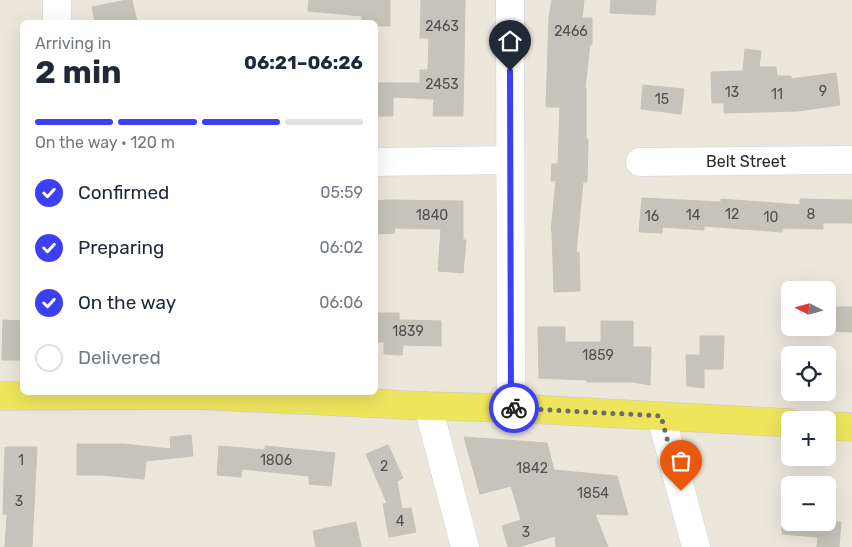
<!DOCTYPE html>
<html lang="en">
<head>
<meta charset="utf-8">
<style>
  :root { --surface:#fff; --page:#f6f6f7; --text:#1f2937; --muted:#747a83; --line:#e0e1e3; --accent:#3c3ff6 }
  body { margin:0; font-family:Rubik,sans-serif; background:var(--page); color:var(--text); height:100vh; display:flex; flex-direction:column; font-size:19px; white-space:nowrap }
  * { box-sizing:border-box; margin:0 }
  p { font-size:16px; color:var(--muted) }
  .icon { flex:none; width:28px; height:28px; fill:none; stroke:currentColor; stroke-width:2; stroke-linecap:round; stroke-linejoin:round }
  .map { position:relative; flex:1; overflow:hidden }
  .drawer { position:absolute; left:20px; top:20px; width:358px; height:375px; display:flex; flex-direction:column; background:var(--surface); border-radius:8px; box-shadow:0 5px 20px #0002 }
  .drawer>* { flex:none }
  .needle { width:32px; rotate:276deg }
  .tools { position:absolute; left:781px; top:281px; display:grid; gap:10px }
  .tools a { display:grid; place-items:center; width:55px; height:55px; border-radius:8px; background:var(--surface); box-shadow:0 5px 20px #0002; font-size:25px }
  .pin { position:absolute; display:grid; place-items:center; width:42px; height:42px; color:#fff; margin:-51px -21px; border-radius:50% 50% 50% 0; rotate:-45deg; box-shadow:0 0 5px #0007 }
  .pin .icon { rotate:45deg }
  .courier { position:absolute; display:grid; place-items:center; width:50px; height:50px; margin:-25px; border:4px solid #3c3ff6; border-radius:50%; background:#fff; color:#222; box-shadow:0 1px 6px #0007 }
  .summary em { font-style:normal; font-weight:700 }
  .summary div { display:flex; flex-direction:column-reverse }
  .summary { display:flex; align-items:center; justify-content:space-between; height:85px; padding:0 15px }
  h1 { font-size:32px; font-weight:700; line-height:38px }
  .bar { display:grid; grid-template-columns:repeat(4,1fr); gap:8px 5px; align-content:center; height:60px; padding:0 15px }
  .bar i { height:6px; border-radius:4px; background:var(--line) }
  .bar .on { background:var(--accent) }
  .bar p { grid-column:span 4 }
  ol { padding:0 15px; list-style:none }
  li { display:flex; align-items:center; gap:15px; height:55px }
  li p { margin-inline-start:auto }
  li .icon { padding:5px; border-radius:50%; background:var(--accent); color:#fff; stroke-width:4 }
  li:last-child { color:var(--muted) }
  li i { width:28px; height:28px; border:2px solid var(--line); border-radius:50% }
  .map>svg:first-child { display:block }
</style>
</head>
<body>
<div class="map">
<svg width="852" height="547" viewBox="0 0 852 547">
  <rect width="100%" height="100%" fill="#ebe7db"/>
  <path fill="#c6c3ba" stroke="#c6c3b4" d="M 127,0 L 132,0 L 137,22 L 95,22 L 92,7 Z
    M 309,0 L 390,0 L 390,26 L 375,26 L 375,22 L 362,22 L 362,16 L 308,11 Z
    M 421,0 L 465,0 L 463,116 L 433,116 L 434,99 L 393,97 L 393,116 L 375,116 L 375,83 L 420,83 L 420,70 L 428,70 L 429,38 L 420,38 Z
    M 552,0 L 584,0 L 582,18 L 592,18 L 592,44 L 590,44 L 585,88 L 586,88 L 586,139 L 588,139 L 587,182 L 583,182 L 576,252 L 579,252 L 580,291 L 554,292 L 552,231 L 551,231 L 556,181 L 551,181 L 552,164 L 558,164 L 560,107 L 546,107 L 549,17 Z
    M 611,0 L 656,0 L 655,15 L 610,13 Z
    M 745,49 L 761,51 L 759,67 L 776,67 L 777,76 L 791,76 L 791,79 L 836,73 L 840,105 L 798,111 L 724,113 L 724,103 L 712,103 L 711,72 L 743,71 Z
    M 643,85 L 684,89 L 681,114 L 641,109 Z
    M 642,198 L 721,202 L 721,199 L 800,205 L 800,199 L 852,200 L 852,223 L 823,223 L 823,229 L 782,228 L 782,232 L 704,226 L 704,230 L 662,227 L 662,233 L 639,232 Z
    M 386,200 L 463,201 L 463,240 L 466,240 L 463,273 L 438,271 L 441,229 L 394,228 L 395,233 L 375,234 L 375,201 Z
    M 828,307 L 852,307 L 852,332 L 828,331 Z
    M 375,313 L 399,313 L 399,320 L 441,321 L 441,346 L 403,345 L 402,355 L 384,354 L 384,342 L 375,342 Z
    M 3,320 L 22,321 L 22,360 L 2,360 Z
    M 601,321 L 633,321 L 633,347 L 651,347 L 650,385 L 633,382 L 587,382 L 587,380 L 539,378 L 538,327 L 565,327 L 565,342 L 601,342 Z
    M 700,336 L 724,336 L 723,369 L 704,369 L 704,388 L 687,386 L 686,355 L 700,355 Z
    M 191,435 L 193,456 L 146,461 L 144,479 L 101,475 L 77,475 L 77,444 L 123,444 L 171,449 L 170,437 Z
    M 464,437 L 547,443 L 554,470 L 617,476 L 628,515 L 595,514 L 608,547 L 556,547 L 555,536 L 518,547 L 508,547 L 502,526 L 521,520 L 511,486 L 480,494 Z
    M 388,445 L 403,478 L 397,481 L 402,509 L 411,508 L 416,532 L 389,537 L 383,504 L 387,503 L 366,454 Z
    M 219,446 L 265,450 L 265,446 L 335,453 L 331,486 L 309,484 L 309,476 L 242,469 L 241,477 L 217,475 Z
    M 5,447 L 37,447 L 32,547 L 5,547 L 7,514 L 3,514 Z
    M 356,522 L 361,547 L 316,547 L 313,531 Z
    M 782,522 L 841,522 L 839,547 L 817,547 L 818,537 L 782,534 Z"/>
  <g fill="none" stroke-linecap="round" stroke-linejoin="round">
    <defs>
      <path id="minor" d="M 57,0 L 57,22
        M 510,0 L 511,408
        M 375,162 L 510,160
        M 640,162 L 852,160
        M 428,406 L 465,547
        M 661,416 L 696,547"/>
      <path id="major" d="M 0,396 L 195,395 L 428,406 L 511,408 L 790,423
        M 828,426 L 852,427"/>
    </defs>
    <use href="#minor" stroke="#d0d0e2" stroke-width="29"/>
    <use href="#major" stroke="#c7c7c7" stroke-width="29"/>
    <use href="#minor" stroke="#fff" stroke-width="28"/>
    <use href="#major" stroke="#eee55d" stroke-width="28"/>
  </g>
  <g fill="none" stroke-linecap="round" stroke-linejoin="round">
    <path stroke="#6d6c67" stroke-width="5" stroke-dasharray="0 9" d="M 514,408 L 661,416 L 681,491"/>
    <path stroke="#3c3ff6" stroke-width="6" d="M 510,71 L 511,408 L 514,408"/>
  </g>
  <g text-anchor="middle" stroke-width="4" stroke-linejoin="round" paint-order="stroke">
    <g font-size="14" fill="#50504d">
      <text x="442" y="31">2463</text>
      <text x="571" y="36">2466</text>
      <text x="442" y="89">2453</text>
      <text x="823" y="96">9</text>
      <text x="732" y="97">13</text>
      <text x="777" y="99">11</text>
      <text x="662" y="104">15</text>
      <text x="732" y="219">12</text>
      <text x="811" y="219">8</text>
      <text x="432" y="220">1840</text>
      <text x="693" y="220">14</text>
      <text x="652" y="221">16</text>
      <text x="771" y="222">10</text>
      <text x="408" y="336">1839</text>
      <text x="598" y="360">1859</text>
      <text x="21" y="465">1</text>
      <text x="276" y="465">1806</text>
      <text x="384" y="471">2</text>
      <text x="532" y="473">1842</text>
      <text x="593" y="498">1854</text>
      <text x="19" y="506">3</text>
      <text x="400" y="526">4</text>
      <text x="526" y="537">3</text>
    </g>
    <g font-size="16" fill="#292929" stroke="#fff">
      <text x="746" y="167">Belt Street</text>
    </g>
  </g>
</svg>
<div class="tools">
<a><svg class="needle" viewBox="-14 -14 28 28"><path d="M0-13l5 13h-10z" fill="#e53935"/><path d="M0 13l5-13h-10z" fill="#747a83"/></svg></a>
<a><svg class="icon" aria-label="locate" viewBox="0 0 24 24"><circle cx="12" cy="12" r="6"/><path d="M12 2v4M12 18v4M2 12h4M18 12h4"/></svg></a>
<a>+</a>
<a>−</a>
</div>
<div class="pin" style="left:681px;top:491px;background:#ea580c"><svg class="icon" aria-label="bag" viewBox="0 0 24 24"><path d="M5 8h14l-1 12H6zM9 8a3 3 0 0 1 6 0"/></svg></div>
<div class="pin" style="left:510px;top:71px;background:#1f2937"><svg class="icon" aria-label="home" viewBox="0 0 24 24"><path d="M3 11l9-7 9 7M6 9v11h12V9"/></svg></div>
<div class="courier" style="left:514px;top:408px"><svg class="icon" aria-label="bike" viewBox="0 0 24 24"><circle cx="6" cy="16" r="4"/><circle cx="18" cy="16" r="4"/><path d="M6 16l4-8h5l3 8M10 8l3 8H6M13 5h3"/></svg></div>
<section class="drawer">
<div class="summary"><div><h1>2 min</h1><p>Arriving in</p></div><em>06:21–06:26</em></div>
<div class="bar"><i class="on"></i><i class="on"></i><i class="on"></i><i></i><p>On the way · 120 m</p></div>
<ol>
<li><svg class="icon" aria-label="check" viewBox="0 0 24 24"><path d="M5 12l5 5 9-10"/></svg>Confirmed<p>05:59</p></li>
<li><svg class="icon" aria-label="check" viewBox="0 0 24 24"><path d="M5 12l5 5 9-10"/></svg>Preparing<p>06:02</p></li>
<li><svg class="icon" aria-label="check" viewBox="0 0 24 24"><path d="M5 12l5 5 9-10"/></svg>On the way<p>06:06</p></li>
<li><i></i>Delivered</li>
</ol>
</section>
</div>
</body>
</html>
